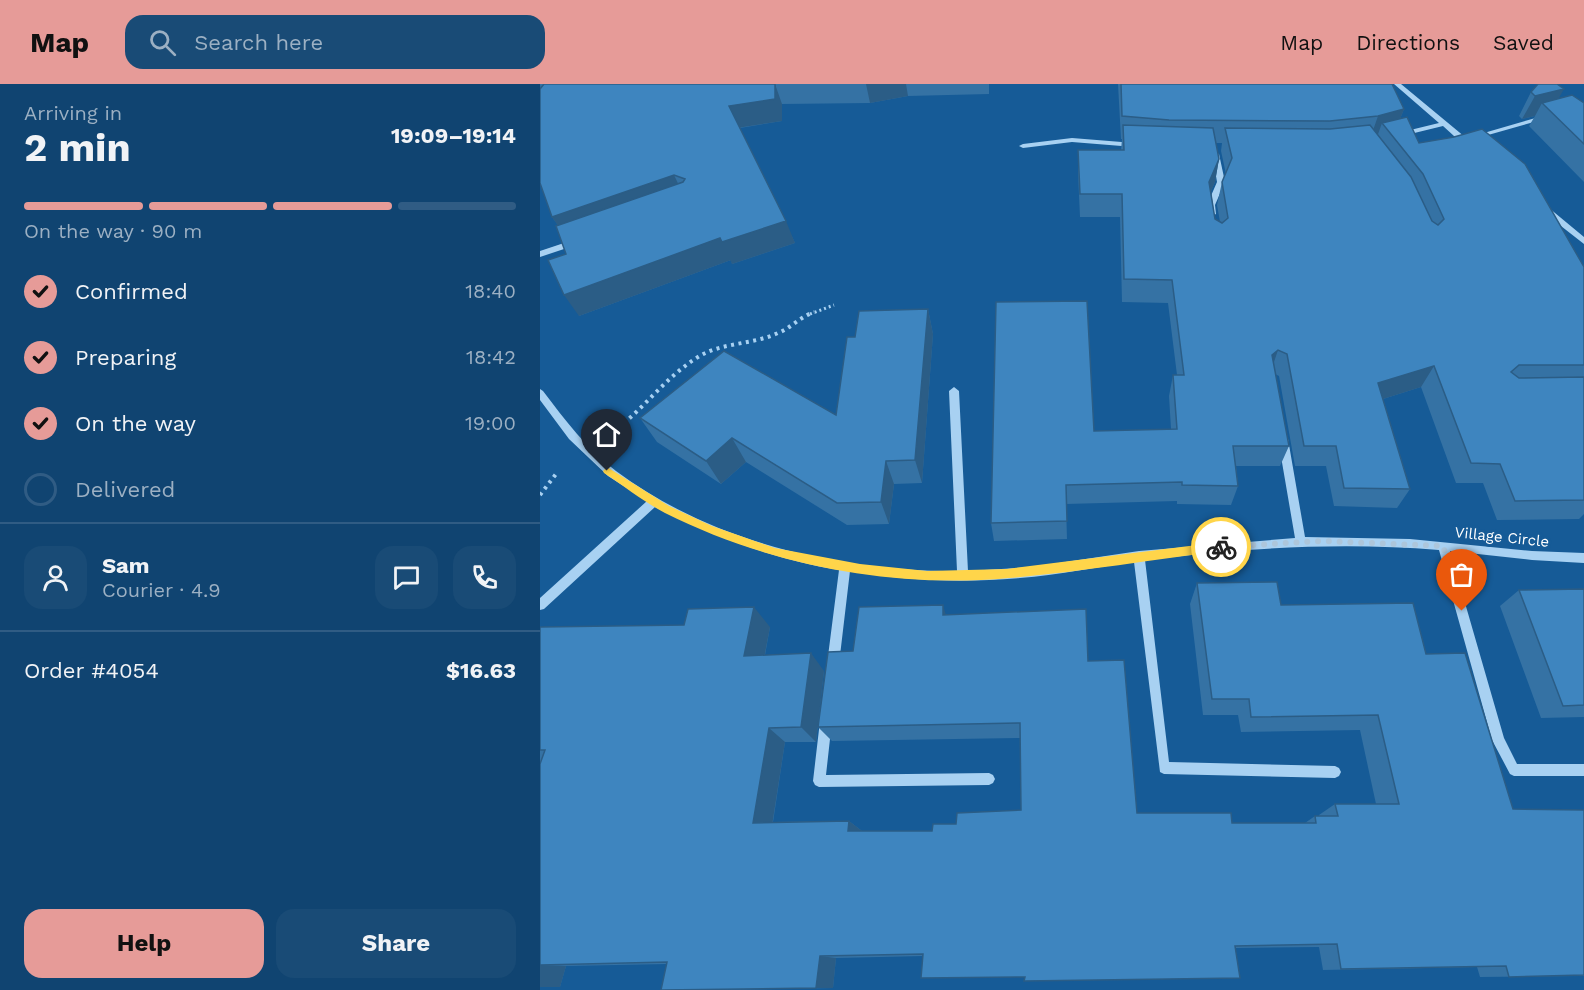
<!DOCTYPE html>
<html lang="en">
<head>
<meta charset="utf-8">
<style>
  :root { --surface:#104471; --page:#194b76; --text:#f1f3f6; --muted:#9cb0c3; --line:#305c84; --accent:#e69b98 }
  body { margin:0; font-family:"Work Sans",sans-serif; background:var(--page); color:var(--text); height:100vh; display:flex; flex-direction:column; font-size:22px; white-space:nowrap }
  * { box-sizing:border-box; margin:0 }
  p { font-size:20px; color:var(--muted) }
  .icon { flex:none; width:33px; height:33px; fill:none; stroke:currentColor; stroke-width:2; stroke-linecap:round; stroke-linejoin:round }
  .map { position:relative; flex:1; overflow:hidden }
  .sheet { display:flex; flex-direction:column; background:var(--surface); width:540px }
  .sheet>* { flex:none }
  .pin { position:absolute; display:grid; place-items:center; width:51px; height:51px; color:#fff; margin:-62px -26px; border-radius:50% 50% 50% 0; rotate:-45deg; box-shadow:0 0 6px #0007 }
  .pin .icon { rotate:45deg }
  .courier { position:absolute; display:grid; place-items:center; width:60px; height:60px; margin:-30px; border:4px solid #ffd54a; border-radius:50%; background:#fff; color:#222; box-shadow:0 2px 8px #0007 }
  .headline em { font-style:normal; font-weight:700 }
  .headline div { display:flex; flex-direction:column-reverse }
  .headline { display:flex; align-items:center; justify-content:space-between; height:102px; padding:0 24px }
  h1 { font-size:39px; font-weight:700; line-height:45px }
  .bar { display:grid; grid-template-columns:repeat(4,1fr); gap:9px 6px; align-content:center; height:72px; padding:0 24px }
  .bar i { height:8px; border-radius:4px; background:var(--line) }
  .bar .current { background:var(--accent) }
  .bar p { grid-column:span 4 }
  .line { display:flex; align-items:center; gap:15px; padding:0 24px; border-top:2px solid var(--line) }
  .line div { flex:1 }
  .round { display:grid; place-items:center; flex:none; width:63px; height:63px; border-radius:18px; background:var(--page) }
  ol { padding:0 24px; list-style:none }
  li { display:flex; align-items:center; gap:18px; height:66px }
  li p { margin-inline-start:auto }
  li .icon { padding:6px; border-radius:50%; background:var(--accent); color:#111; stroke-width:4 }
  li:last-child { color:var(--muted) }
  li i { width:33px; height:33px; border:3px solid var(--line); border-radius:50% }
  .action { display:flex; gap:12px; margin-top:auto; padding:12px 24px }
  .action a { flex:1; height:69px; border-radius:18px; background:var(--accent); color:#111; font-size:24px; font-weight:700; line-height:69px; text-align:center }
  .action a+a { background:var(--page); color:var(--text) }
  header { display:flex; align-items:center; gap:36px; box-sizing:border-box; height:84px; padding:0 30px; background:var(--accent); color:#111 }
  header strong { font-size:28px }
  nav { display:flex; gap:33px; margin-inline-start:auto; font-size:21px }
  .search { width:420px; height:54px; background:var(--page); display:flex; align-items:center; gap:15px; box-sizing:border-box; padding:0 21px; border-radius:18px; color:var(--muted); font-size:22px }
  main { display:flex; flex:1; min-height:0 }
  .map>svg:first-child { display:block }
</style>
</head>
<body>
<header>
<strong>Map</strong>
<div class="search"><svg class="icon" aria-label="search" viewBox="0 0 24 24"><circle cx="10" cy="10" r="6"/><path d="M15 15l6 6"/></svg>Search here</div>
<nav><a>Map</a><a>Directions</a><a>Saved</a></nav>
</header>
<main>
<section class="sheet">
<div class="headline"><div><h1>2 min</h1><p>Arriving in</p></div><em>19:09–19:14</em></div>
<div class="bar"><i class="current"></i><i class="current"></i><i class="current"></i><i></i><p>On the way · 90 m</p></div>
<ol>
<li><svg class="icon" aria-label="check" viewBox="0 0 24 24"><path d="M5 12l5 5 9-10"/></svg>Confirmed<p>18:40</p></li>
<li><svg class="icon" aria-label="check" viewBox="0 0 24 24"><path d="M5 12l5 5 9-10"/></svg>Preparing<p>18:42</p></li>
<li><svg class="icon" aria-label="check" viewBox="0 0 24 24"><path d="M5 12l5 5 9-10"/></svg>On the way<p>19:00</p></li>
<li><i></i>Delivered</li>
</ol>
<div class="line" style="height:108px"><a class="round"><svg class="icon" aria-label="person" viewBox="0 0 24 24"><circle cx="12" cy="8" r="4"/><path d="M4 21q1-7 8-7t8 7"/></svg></a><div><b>Sam</b><p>Courier · 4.9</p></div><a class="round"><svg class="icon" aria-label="chat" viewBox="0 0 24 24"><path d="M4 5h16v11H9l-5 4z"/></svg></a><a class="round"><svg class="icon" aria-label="phone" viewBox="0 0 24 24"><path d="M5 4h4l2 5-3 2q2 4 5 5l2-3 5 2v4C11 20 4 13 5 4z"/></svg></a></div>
<div class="line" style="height:78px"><div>Order #4054</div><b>$16.63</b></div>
<div class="action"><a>Help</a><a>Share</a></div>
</section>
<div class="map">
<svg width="1044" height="906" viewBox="0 0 1044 906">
  <rect width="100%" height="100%" fill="#165b97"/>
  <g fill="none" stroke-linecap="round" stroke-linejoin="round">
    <path stroke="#a8d1f2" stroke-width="3" stroke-dasharray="2 3" stroke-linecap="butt" d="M 270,230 L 294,221"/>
    <path stroke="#a8d1f2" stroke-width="4" stroke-dasharray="3 4.5" stroke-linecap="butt" d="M 78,344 C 106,322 127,292 158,273 C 182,258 212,261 238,249 C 251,244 260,233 274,228
      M 0,411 L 16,390"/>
    <path fill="#a8d1f2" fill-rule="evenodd" d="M 854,0 L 861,0 L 931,58 L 931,62 L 925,62 L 903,42 L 858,53 L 858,49 L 899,39 Z
      M 1006,31 L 1008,32 L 1008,34 L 934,55 L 930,53 Z
      M 532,54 L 594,59 L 598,61 L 594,63 L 532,58 L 483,64 L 479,62 L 483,60 Z
      M 672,68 L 679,70 L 685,98 L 675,121 L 676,130 L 672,132 L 668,130 L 667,121 L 677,98 Z
      M 1003,124 L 1009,124 L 1044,153 L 1044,160 L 1003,128 Z
      M 36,155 L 40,158 L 39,160 L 0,173 L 0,167 Z
      M 414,303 L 419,307 L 428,487 L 492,483 L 599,467 L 755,454 L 738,355 L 743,351 L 748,355 L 765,453 L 870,455 L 992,467 L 1044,469 L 1044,479 L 992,476 L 910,467 L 964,654 L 977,680 L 1044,680 L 1044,692 L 974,692 L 970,690 L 952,656 L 899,466 C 800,458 703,464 605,476 L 629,678 L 795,682 L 799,684 L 801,688 L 799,692 L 795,694 L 624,690 L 620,688 L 594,478 C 556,483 518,491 480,494 C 423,499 366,497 310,487 L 299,580 L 297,584 L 293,585 L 289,584 L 287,580 L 299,486 C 233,475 175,453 115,423 L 4,525 L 0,526 L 0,514 L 107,417 L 68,392 L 29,355 L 0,316 L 0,305 L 3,307 C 25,336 47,365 76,387 C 171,458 298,487 415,487 L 417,487 L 409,307 Z
      M 286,631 L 290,633 L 292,637 L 286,691 L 449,689 L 453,691 L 455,695 L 453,699 L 449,701 L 279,703 L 275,701 L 273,697 L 280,637 L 282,633 Z"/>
  </g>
  <path fill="#3572a4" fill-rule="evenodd" d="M 0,0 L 449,0 L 449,10 L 368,12 L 330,19 L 242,20 L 242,37 L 200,44 L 255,159 L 192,180 L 191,176 L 39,232 L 26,170 L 18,141 L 12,133 Z
    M 578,0 L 852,0 L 864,25 L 860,35 L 879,59 L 1044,183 L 1044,430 L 1039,435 L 957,436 L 943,399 L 916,399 L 881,303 L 843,315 L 870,405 L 857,424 L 794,422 L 786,382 L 755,382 L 739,292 L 735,290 L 749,362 L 740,382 L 696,382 L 698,402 L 691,421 L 637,420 L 637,417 L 526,420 L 527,455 L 454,457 L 451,439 L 554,347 L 631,345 L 629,312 L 633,291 L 637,291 L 628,219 L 582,218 L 580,133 L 540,133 L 538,89 L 538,66 L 581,66 L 582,55 L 581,55 ZM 676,59 L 682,59 L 681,67 L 686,90 L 682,98 L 677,121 L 680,138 L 675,135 L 671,107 L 675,98 L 679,75 Z
    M 991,8 L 1018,15 L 1044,19 L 1044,98 L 989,42 L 995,32 L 982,35 L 979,32 Z
    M 388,225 L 393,250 L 382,399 L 354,400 L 349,440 L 307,441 L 206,378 L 181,400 L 117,358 L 100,334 L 296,331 L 315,253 Z
    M 657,499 L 741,521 L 886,570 L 973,725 L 1044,892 L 940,893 L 937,883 L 783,886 L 779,863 L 696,864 L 485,893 L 381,894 L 383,872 L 296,874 L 293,904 L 174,906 L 127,880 L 26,882 L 20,903 L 0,903 L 0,543 L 144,541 L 230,543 L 225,571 L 284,587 L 276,658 L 245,658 L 233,738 L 309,737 L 322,747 L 392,747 L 416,740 L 481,726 L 480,654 L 292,657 L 278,643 L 313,567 L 406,530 L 548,577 L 597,729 L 692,739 L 765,739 L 775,732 L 779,732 L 779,731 L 795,720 L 836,720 L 820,646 L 701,648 L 698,631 L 663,631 L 650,520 Z
    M 1044,505 L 1044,633 L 1001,634 L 960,522 L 979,506 Z"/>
  <path fill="#2b5d86" d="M 235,0 L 242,20 L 242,37 L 197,44 L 189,22 Z
    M 326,0 L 366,0 L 368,12 L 330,19 Z
    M 1024,5 L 1011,28 L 1002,19 L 995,32 L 982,35 L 995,12 Z
    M 864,25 L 855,48 L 842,39 L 837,53 L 830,55 L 838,32 Z
    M 679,75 L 675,98 L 665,121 L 669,98 Z
    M 134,91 L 145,114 L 27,155 L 12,133 Z
    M 246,137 L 255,159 L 192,180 L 182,158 Z
    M 180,154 L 191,176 L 39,232 L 24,211 Z
    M 388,225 L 393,250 L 382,399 L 375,376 Z
    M 738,266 L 731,287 L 732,271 Z
    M 894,282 L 881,303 L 827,320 L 838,299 Z
    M 192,354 L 206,378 L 181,400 L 166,377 Z
    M 346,377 L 354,400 L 349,440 L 341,418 Z
    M 403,521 L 409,541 L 403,531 Z
    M 214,523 L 230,543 L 221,590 L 204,572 Z
    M 271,569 L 284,587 L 276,658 L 261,643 Z
    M 229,644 L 245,658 L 231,748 L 213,739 Z
    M 309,737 L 322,747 L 308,747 Z
    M 280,872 L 296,874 L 293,904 L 276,904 Z
    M 0,881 L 26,882 L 20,903 L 0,903 Z"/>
  <path fill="#3e85bf" stroke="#2b5d86" stroke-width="1.5" d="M 4,0 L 235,0 L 235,15 L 189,22 L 246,137 L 182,158 L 180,154 L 24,211 L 8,176 L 26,170 L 16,142 L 143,98 L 145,95 L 134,91 L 12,133 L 0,99 L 0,5 Z
    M 581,0 L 852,0 L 864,25 L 838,32 L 790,37 L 629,36 L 582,32 Z
    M 998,0 L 1017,0 L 1024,5 L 995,12 L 991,8 Z
    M 1032,11 L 1044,19 L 1044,60 L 1002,19 Z
    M 867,33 L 879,59 L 914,53 L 942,45 L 985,80 L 1044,183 L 1044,281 L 979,281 L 971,288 L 979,294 L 1044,293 L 1044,416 L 975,417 L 960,380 L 931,379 L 894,282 L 838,299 L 870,405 L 804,404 L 796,362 L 764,362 L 747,270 L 738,266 L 732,271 L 749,362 L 693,362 L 698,402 L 642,401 L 642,398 L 526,401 L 527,437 L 451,439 L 456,218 L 547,217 L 554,347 L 637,345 L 633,291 L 644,291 L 632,196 L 584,195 L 582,110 L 540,110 L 538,66 L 584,66 L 583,41 L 673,44 L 679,75 L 669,98 L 675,135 L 682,139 L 688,134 L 682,98 L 692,74 L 685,44 L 790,45 L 830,41 L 871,93 L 892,137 L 898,141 L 904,135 L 883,90 L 842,39 Z
    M 388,225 L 375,376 L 346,377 L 341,418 L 297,419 L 192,354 L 166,377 L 100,334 L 184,267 L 296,331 L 307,253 L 315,253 L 319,227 Z
    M 737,498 L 741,521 L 873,519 L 886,570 L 925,569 L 973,725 L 1044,726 L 1044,891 L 969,893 L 966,882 L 801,885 L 797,860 L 695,862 L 700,894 L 484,897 L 485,893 L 381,894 L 383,870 L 280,872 L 276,904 L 121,906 L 127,878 L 0,881 L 0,680 L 5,666 L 0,666 L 0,543 L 144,541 L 148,525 L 214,523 L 204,572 L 271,569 L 261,643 L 229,644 L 213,739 L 309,737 L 308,747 L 392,747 L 393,740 L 416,740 L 417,729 L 481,726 L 480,639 L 278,643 L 288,568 L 313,567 L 319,523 L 403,521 L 403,531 L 546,525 L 548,577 L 584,576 L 597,729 L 691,729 L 692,739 L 776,739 L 775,732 L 798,732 L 795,720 L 859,720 L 838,631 L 711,633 L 709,615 L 672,615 L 657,499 Z
    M 1044,505 L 1044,621 L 1023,622 L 979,506 Z"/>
  <path fill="#ffd54a" d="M 67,383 L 129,422 L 172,442 L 235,464 L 320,480 L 387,487 L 467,485 L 681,458 L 685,463 L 681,467 C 610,476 540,488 469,494 C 353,505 229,481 125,429 C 104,418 84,402 64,389 L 63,387 Z"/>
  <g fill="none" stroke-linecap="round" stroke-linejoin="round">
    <path stroke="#adc6db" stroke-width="6" stroke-dasharray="0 10.8" d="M 681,463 L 781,457 L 903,462 L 922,527"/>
  </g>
  <g text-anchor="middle" stroke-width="6" stroke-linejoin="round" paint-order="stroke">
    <g font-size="15" fill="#fff" stroke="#165b97">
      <text transform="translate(962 453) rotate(6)" y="5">Village Circle</text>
    </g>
  </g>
</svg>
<div class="pin" style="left:922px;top:527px;background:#ea580c"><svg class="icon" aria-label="bag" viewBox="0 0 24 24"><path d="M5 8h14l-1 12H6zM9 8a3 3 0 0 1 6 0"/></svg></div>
<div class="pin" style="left:67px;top:387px;background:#1f2937"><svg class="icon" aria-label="home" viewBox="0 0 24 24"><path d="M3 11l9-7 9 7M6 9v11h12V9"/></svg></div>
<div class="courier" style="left:681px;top:463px"><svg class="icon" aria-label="bike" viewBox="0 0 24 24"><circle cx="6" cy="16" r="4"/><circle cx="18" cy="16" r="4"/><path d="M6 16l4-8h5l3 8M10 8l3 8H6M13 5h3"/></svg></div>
</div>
</main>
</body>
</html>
